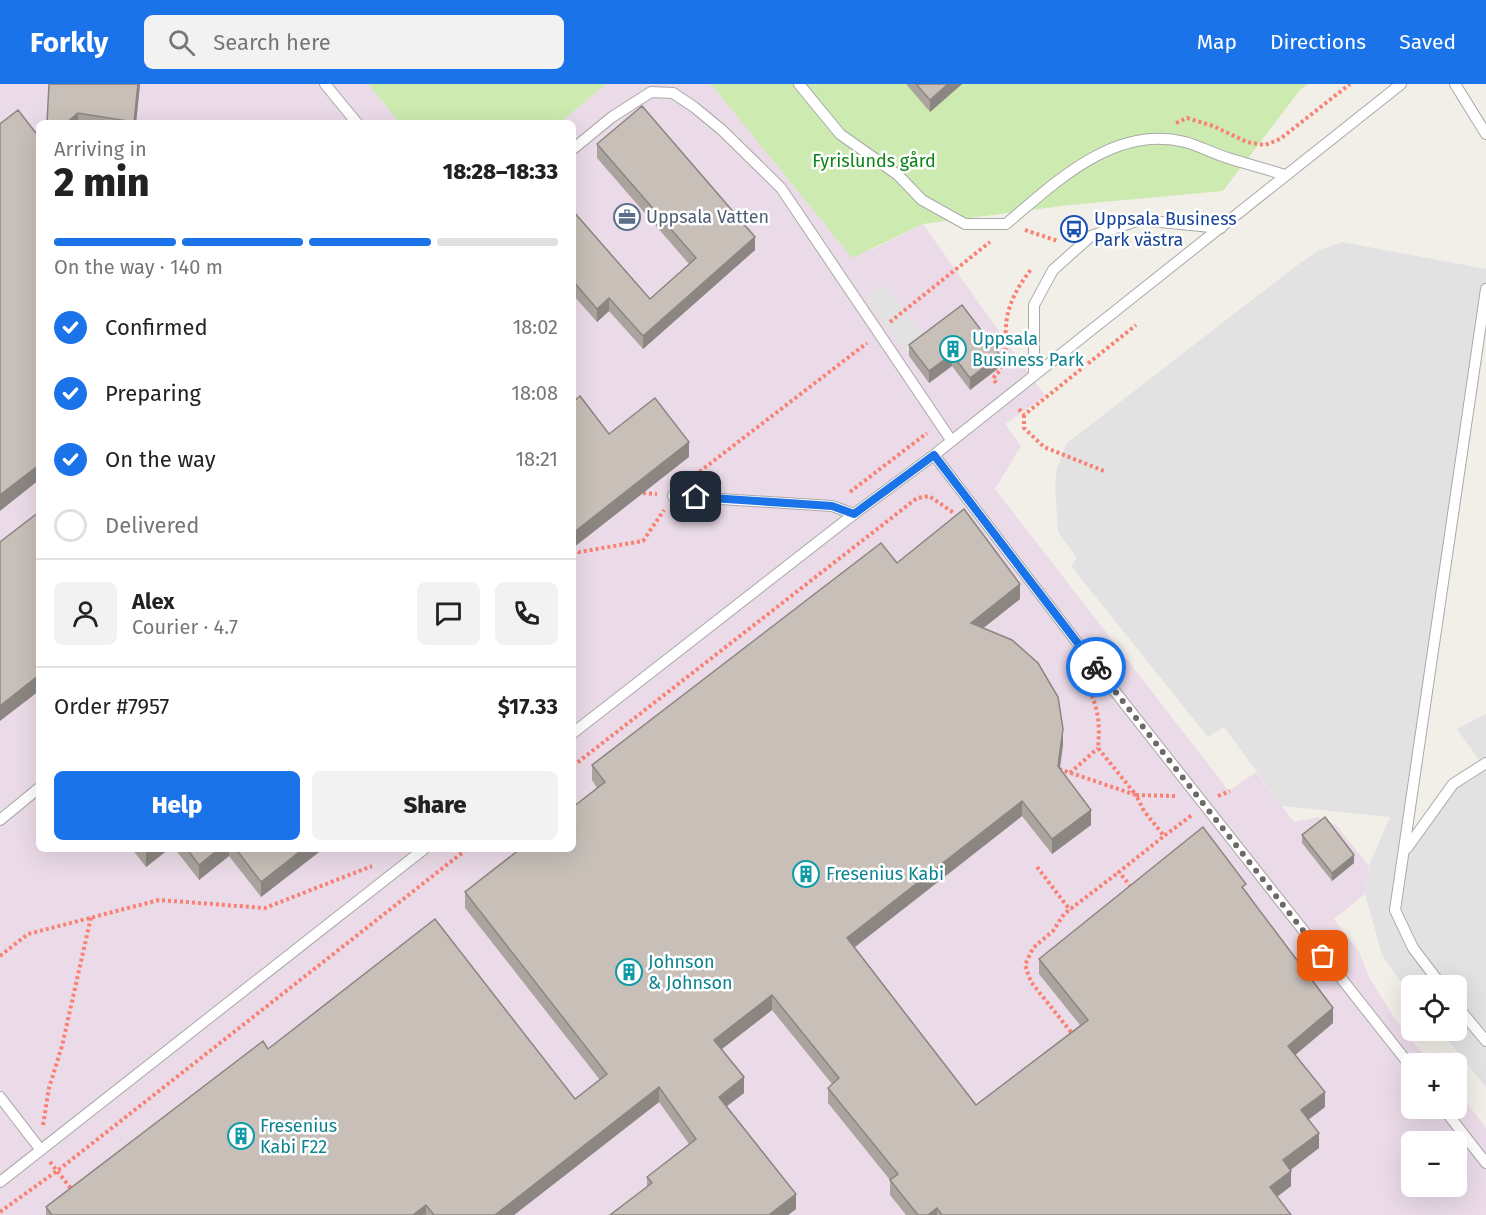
<!DOCTYPE html>
<html lang="en">
<head>
<meta charset="utf-8">
<style>
  :root { --surface:#fff; --page:#f2f2f2; --text:#222; --muted:#767676; --line:#e0e0e0; --accent:#1a73e8 }
  body { margin:0; font-family:"Fira Sans",sans-serif; background:var(--page); color:var(--text); height:100vh; display:flex; flex-direction:column; font-size:22px; white-space:nowrap }
  * { box-sizing:border-box; margin:0 }
  p { font-size:20px; color:var(--muted) }
  .icon { flex:none; width:33px; height:33px; fill:none; stroke:currentColor; stroke-width:2; stroke-linecap:round; stroke-linejoin:round }
  .map { position:relative; flex:1; overflow:hidden }
  .sheet { position:absolute; left:36px; top:36px; width:540px; height:732px; display:flex; flex-direction:column; background:var(--surface); border-radius:9px; box-shadow:0 6px 24px #0002 }
  .sheet>* { flex:none }
  .tools { position:absolute; left:1401px; top:891px; display:grid; gap:12px }
  .tools a { display:grid; place-items:center; width:66px; height:66px; border-radius:9px; background:var(--surface); box-shadow:0 6px 24px #0002; font-size:30px }
  .pin { position:absolute; display:grid; place-items:center; width:51px; height:51px; color:#fff; margin:-26px; border-radius:12px; box-shadow:0 3px 9px #0006 }
  .courier { position:absolute; display:grid; place-items:center; width:60px; height:60px; margin:-30px; border:4px solid #1a73e8; border-radius:50%; background:#fff; color:#222; box-shadow:0 2px 8px #0007 }
  .overview em { font-style:normal; font-weight:800 }
  .overview div { display:flex; flex-direction:column-reverse }
  .overview { display:flex; align-items:center; justify-content:space-between; height:102px; padding:0 18px }
  h1 { font-size:39px; font-weight:800; line-height:45px }
  .bar { display:grid; grid-template-columns:repeat(4,1fr); gap:9px 6px; align-content:center; height:72px; padding:0 18px }
  .bar i { height:8px; border-radius:4px; background:var(--line) }
  .bar .active { background:var(--accent) }
  .bar p { grid-column:span 4 }
  .line { display:flex; align-items:center; gap:15px; padding:0 18px; border-top:2px solid var(--line) }
  .line div { flex:1 }
  .round { display:grid; place-items:center; flex:none; width:63px; height:63px; border-radius:9px; background:var(--page) }
  ol { padding:0 18px; list-style:none }
  li { display:flex; align-items:center; gap:18px; height:66px }
  li p { margin-inline-start:auto }
  li .icon { padding:6px; border-radius:50%; background:var(--accent); color:#fff; stroke-width:4 }
  li:last-child { color:var(--muted) }
  li i { width:33px; height:33px; border:3px solid var(--line); border-radius:50% }
  .cta { display:flex; gap:12px; margin-top:auto; padding:12px 18px }
  .cta a { flex:1; height:69px; border-radius:9px; background:var(--accent); color:#fff; font-size:24px; font-weight:800; line-height:69px; text-align:center }
  .cta a+a { background:var(--page); color:var(--text) }
  header { display:flex; align-items:center; gap:36px; box-sizing:border-box; height:84px; padding:0 30px; background:var(--accent); color:#fff }
  header strong { font-size:28px }
  nav { display:flex; gap:33px; margin-inline-start:auto; font-size:21px }
  .search { width:420px; height:54px; background:var(--page); display:flex; align-items:center; gap:15px; box-sizing:border-box; padding:0 21px; border-radius:9px; color:var(--muted); font-size:22px }
  .map>svg:first-child { display:block }
</style>
</head>
<body>
<header>
<strong>Forkly</strong>
<div class="search"><svg class="icon" aria-label="search" viewBox="0 0 24 24"><circle cx="10" cy="10" r="6"/><path d="M15 15l6 6"/></svg>Search here</div>
<nav><a>Map</a><a>Directions</a><a>Saved</a></nav>
</header>
<div class="map">
<svg width="1486" height="1131" viewBox="0 0 1486 1131">
  <rect width="100%" height="100%" fill="#f2efe9"/>
  <path fill="#ebdbe8" fill-rule="evenodd" d="M 0,0 L 368,0 L 400,39 L 39,39 L 39,765 L 573,765 L 573,39 L 559,39 L 606,0 L 712,0 L 871,166 L 923,140 L 1045,312 L 1005,340 L 1021,362 L 995,405 L 1229,707 L 1256,688 L 1294,738 L 1318,733 L 1336,741 L 1369,782 L 1365,810 L 1334,835 L 1359,868 L 1370,895 L 1397,938 L 1430,979 L 1412,980 L 1412,1024 L 1456,1024 L 1457,1006 L 1486,1044 L 1486,1131 L 0,1131 ZM 1412,1058 L 1456,1058 L 1456,1102 L 1412,1102 Z"/>
  <path fill="#cdebb0" d="M 368,0 L 606,0 L 560,39 L 400,39 Z
    M 711,0 L 1308,0 L 1300,6 L 1223,107 L 1070,121 L 923,140 L 852,174 Z"/>
  <path fill="#e2e2e2" d="M 1342,158 L 1486,185 L 1486,205 L 1405,765 L 1453,700 L 1483,681 L 1457,645 L 1486,630 L 1486,1003 L 1440,947 L 1456,946 L 1456,902 L 1412,902 L 1411,912 L 1382,871 L 1365,810 L 1369,782 L 1390,733 L 1282,722 L 1224,643 L 1208,653 L 1071,482 L 1077,474 L 1058,448 L 1055,403 L 1057,384 L 1067,359 L 1296,182 L 1319,166 Z
    M 884,200 L 929,257 L 909,272 L 865,214 Z"/>
  <g fill="none" stroke-linecap="round" stroke-linejoin="round">
    <defs>
      <path id="service" d="M 325,0 L 357,39
        M 799,0 L 840,50 L 898,91 L 922,116 L 965,140 L 1006,140 C 1055,99 1114,40 1185,58 C 1200,62 1214,70 1228,74 C 1247,80 1266,85 1285,91
        M 1455,0 L 1486,50
        M 573,65 L 612,33 L 651,8 L 673,9 L 694,23 L 722,46 L 781,104 L 951,356
        M 1034,290 L 1034,221 L 1053,186 L 1091,152 L 1140,136 L 1221,144
        M 934,371 L 1102,591 L 1412,984
        M 673,412 L 832,422 L 854,430
        M 573,649 L 854,430 L 934,371 L 1401,0
        M 0,736 L 39,704
        M 1407,764 L 1453,700 L 1486,679
        M 1442,902 L 1413,864 L 1395,826 L 1486,205
        M 1456,921 L 1486,957
        M 0,1013 L 40,1065
        M 1443,1024 L 1486,1079
        M 0,1098 L 424,765"/>
    </defs>
    <use href="#service" stroke="#a9a9a9" stroke-width="12"/>
    <path stroke="#fa8072" stroke-width="4" stroke-dasharray="3 3" stroke-linecap="butt" d="M 1176,39 L 1187,34 L 1213,42 L 1247,58 L 1265,61 L 1280,55 L 1350,0
      M 1025,146 L 1058,157
      M 890,238 L 990,158
      M 996,299 L 993,294 C 1012,277 1002,252 1008,229 C 1012,212 1022,197 1032,184
      M 1019,325 L 1024,331 L 1136,241
      M 1024,331 L 1024,344 L 1044,363 L 1104,387
      M 690,395 L 867,259
      M 850,408 L 927,349
      M 643,409 L 657,410
      M 573,464 L 579,468 L 643,457 L 664,426
      M 1089,606 C 1099,625 1100,643 1098,664 L 1136,711 L 1175,712
      M 573,682 L 917,414 L 929,412 L 954,429
      M 1059,685 L 1136,711 L 1144,727 L 1164,752 L 1192,731
      M 1070,689 L 1098,664
      M 1218,712 L 1230,707
      M 1037,783 L 1070,826
      M 1131,803 L 1119,788 L 1164,752
      M 0,872 L 28,850 L 159,816 L 265,824 L 372,782
      M 1071,948 L 1031,898 L 1025,881 L 1033,864 L 1053,847 L 1064,830 L 1119,788
      M 43,1041 L 49,1004 L 62,962 L 91,833
      M 50,1078 L 73,1107
      M 0,1128 L 57,1087 L 467,765"/>
    <use href="#service" stroke="#fff" stroke-width="10"/>
  </g>
  <path fill="#aba49e" d="M 140,0 L 136,39 L 47,39 Z
    M 906,0 L 962,0 L 930,28 Z
    M 597,60 L 755,166 L 643,265 L 609,227 L 597,238 L 573,211 L 573,127 L 650,215 L 689,180 L 597,74 Z
    M 962,221 L 1000,283 L 970,306 L 952,282 L 929,299 L 909,272 L 909,261 Z
    M 897,479 L 1020,515 L 983,544 L 1063,660 L 1060,684 L 1091,741 L 1052,770 L 1022,732 L 855,863 L 976,1021 L 1080,941 L 1039,890 L 1039,875 L 1246,807 L 1333,939 L 1295,971 L 1325,1023 L 1308,1036 L 1319,1064 L 1291,1086 L 1291,1102 L 1277,1113 L 1291,1131 L 906,1131 L 890,1111 L 890,1096 L 828,1019 L 828,1004 L 832,1000 L 772,926 L 722,965 L 744,1009 L 727,1022 L 796,1125 L 788,1131 L 610,1131 L 647,1103 L 647,1093 L 689,1060 L 659,1018 L 514,1131 L 46,1131 L 46,1123 L 268,965 L 575,1015 L 600,996 L 465,824 L 465,808 L 597,704 L 592,696 L 592,681 Z
    M 1302,751 L 1354,779 L 1332,797 L 1302,759 Z
    M 132,765 L 169,765 L 146,783 Z
    M 175,765 L 323,765 L 261,813 L 229,772 L 199,796 Z"/>
  <path fill="#8b8681" d="M 138,0 L 140,0 L 136,39 L 134,39 Z
    M 948,0 L 962,0 L 930,28 L 930,16 Z
    M 78,29 L 78,39 L 66,39 Z
    M 755,153 L 755,166 L 643,265 L 643,252 Z
    M 609,214 L 609,227 L 597,238 L 597,225 Z
    M 952,270 L 952,282 L 929,299 L 929,287 Z
    M 1000,271 L 1000,283 L 970,306 L 970,294 Z
    M 689,358 L 689,373 L 573,464 L 573,449 Z
    M 39,381 L 39,396 L 0,427 L 0,411 Z
    M 1020,500 L 1020,515 L 971,554 L 971,539 Z
    M 39,591 L 39,607 L 0,637 L 0,622 Z
    M 1063,645 L 1063,660 L 1058,697 L 1058,682 Z
    M 1022,717 L 1022,732 L 847,869 L 847,854 Z
    M 1091,726 L 1091,741 L 1052,770 L 1052,755 Z
    M 150,765 L 169,765 L 146,783 L 146,768 Z
    M 219,765 L 229,765 L 229,772 L 199,796 L 199,781 Z
    M 303,765 L 323,765 L 261,813 L 261,798 Z
    M 1354,771 L 1354,779 L 1332,797 L 1332,789 Z
    M 772,911 L 772,926 L 714,971 L 714,956 Z
    M 1333,924 L 1333,939 L 1288,977 L 1288,962 Z
    M 744,993 L 744,1009 L 719,1028 L 719,1013 Z
    M 659,1003 L 659,1018 L 514,1131 L 495,1131 Z
    M 1325,1008 L 1325,1023 L 1301,1041 L 1301,1026 Z
    M 1319,1049 L 1319,1064 L 1283,1091 L 1283,1076 Z
    M 1291,1087 L 1291,1102 L 1270,1118 L 1270,1103 Z
    M 796,1110 L 796,1125 L 788,1131 L 769,1131 Z
    M 426,1121 L 426,1131 L 413,1131 Z
    M 937,1124 L 937,1131 L 928,1131 Z"/>
  <path fill="#c7bfb8" stroke="#8b8681" stroke-width="1.5" d="M 49,0 L 138,0 L 134,38 L 78,29 L 66,39 L 47,39 Z
    M 916,0 L 948,0 L 930,16 Z
    M 642,22 L 755,153 L 643,252 L 609,214 L 597,225 L 573,197 L 573,127 L 650,215 L 696,174 L 597,60 Z
    M 18,26 L 39,53 L 39,381 L 0,411 L 0,40 Z
    M 962,221 L 1000,271 L 970,294 L 952,270 L 929,287 L 909,261 Z
    M 580,312 L 609,350 L 655,314 L 689,358 L 573,449 L 573,318 Z
    M 964,425 L 1020,500 L 971,539 L 1012,556 L 1038,579 L 1058,613 L 1063,645 L 1058,682 L 1091,726 L 1052,755 L 1022,717 L 847,854 L 976,1021 L 1088,936 L 1039,875 L 1203,743 L 1246,800 L 1242,803 L 1333,924 L 1288,962 L 1325,1008 L 1301,1026 L 1319,1049 L 1283,1076 L 1291,1087 L 1270,1103 L 1291,1131 L 942,1131 L 937,1124 L 928,1131 L 918,1131 L 890,1096 L 898,1090 L 828,1004 L 839,994 L 772,911 L 714,956 L 744,993 L 719,1013 L 796,1110 L 769,1131 L 610,1131 L 652,1099 L 647,1093 L 696,1055 L 659,1003 L 495,1131 L 434,1131 L 426,1121 L 413,1131 L 52,1131 L 46,1123 L 263,957 L 268,965 L 435,835 L 575,1015 L 607,990 L 465,808 L 520,765 L 573,765 L 573,723 L 605,698 L 592,681 L 881,459 L 897,479 Z
    M 39,428 L 39,591 L 0,622 L 0,458 Z
    M 1325,733 L 1354,771 L 1332,789 L 1302,751 Z
    M 187,765 L 219,765 L 199,781 Z
    M 236,765 L 303,765 L 261,798 Z"/>
  <g fill="none" stroke-linecap="round" stroke-linejoin="round">
    <path stroke="#6b6a68" stroke-width="6" stroke-dasharray="0 10.8" d="M 1096,583 L 1323,872"/>
    <path stroke="#1a73e8" stroke-width="8" d="M 696,413 L 832,422 L 854,430 L 934,371 L 1096,583"/>
  </g>
  <defs>
    <symbol id="office-ring" viewBox="-11 -11 22 22"><circle r="9.5" fill="#fff" stroke="#5c6f8a" stroke-width="1.5"/><path d="M-6-3h4V-5.5h4V-3h4V5H-6ZM-1-4.5V-3h2v-1.5ZM-6 0V1H6V0Z" fill="#5c6f8a"/></symbol>
    <symbol id="bus-ring" viewBox="-11 -11 22 22"><circle r="9.5" fill="#fff" stroke="#1a4fb4" stroke-width="1.5"/><path d="M-5-6H5V4H4V6H2V4H-2V6H-4V4H-5ZM-3.5-4V0h7V-4ZM-3.5 1.2v1.5H-2V1.2ZM2 1.2v1.5H3.5V1.2Z" fill="#1a4fb4"/></symbol>
    <symbol id="building-ring" viewBox="-11 -11 22 22"><circle r="9.5" fill="#fff" stroke="#0f9aa8" stroke-width="1.5"/><path d="M-4-6H4V6H1V3H-1V6H-4ZM-2.5-4.3h1.7v1.8h-1.7ZM.8-4.3h1.7v1.8H.8ZM-2.5-1h1.7V.8h-1.7ZM.8-1h1.7V.8H.8Z" fill="#0f9aa8"/></symbol>
  </defs>
  <g fill-rule="evenodd">
    <use href="#office-ring" x="612" y="118" width="30" height="30"/>
    <use href="#bus-ring" x="1059" y="130" width="30" height="30"/>
    <use href="#building-ring" x="938" y="250" width="30" height="30"/>
    <use href="#building-ring" x="791" y="775" width="30" height="30"/>
    <use href="#building-ring" x="614" y="873" width="30" height="30"/>
    <use href="#building-ring" x="226" y="1037" width="30" height="30"/>
  </g>
  <g text-anchor="middle" stroke-width="5" stroke-linejoin="round" paint-order="stroke">
    <g font-size="18" fill="#0c8416" stroke="#fff">
      <text x="874" y="83">Fyrislunds gård</text>
    </g>
    <g font-size="18" fill="#4e5e75" stroke="#fff" text-anchor="start">
      <text x="646" y="139">Uppsala Vatten</text>
    </g>
    <g font-size="18" fill="#164399" stroke="#fff" text-anchor="start">
      <text x="1094" y="141">Uppsala Business<tspan x="1094" dy="21">Park västra</tspan></text>
    </g>
    <g font-size="18" fill="#0d838f" stroke="#fff" text-anchor="start">
      <text x="972" y="261">Uppsala<tspan x="972" dy="21">Business Park</tspan></text>
      <text x="826" y="796">Fresenius Kabi</text>
      <text x="648" y="884">Johnson<tspan x="648" dy="21">&amp; Johnson</tspan></text>
      <text x="260" y="1048">Fresenius<tspan x="260" dy="21">Kabi F22</tspan></text>
    </g>
  </g>
</svg>
<div class="tools">
<a><svg class="icon" aria-label="locate" viewBox="0 0 24 24"><circle cx="12" cy="12" r="6"/><path d="M12 2v4M12 18v4M2 12h4M18 12h4"/></svg></a>
<a>+</a>
<a>−</a>
</div>
<div class="pin" style="left:1323px;top:872px;background:#ea580c"><svg class="icon" aria-label="bag" viewBox="0 0 24 24"><path d="M5 8h14l-1 12H6zM9 8a3 3 0 0 1 6 0"/></svg></div>
<div class="pin" style="left:696px;top:413px;background:#1f2937"><svg class="icon" aria-label="home" viewBox="0 0 24 24"><path d="M3 11l9-7 9 7M6 9v11h12V9"/></svg></div>
<div class="courier" style="left:1096px;top:583px"><svg class="icon" aria-label="bike" viewBox="0 0 24 24"><circle cx="6" cy="16" r="4"/><circle cx="18" cy="16" r="4"/><path d="M6 16l4-8h5l3 8M10 8l3 8H6M13 5h3"/></svg></div>
<section class="sheet">
<div class="overview"><div><h1>2 min</h1><p>Arriving in</p></div><em>18:28–18:33</em></div>
<div class="bar"><i class="active"></i><i class="active"></i><i class="active"></i><i></i><p>On the way · 140 m</p></div>
<ol>
<li><svg class="icon" aria-label="check" viewBox="0 0 24 24"><path d="M5 12l5 5 9-10"/></svg>Confirmed<p>18:02</p></li>
<li><svg class="icon" aria-label="check" viewBox="0 0 24 24"><path d="M5 12l5 5 9-10"/></svg>Preparing<p>18:08</p></li>
<li><svg class="icon" aria-label="check" viewBox="0 0 24 24"><path d="M5 12l5 5 9-10"/></svg>On the way<p>18:21</p></li>
<li><i></i>Delivered</li>
</ol>
<div class="line" style="height:108px"><a class="round"><svg class="icon" aria-label="person" viewBox="0 0 24 24"><circle cx="12" cy="8" r="4"/><path d="M4 21q1-7 8-7t8 7"/></svg></a><div><b>Alex</b><p>Courier · 4.7</p></div><a class="round"><svg class="icon" aria-label="chat" viewBox="0 0 24 24"><path d="M4 5h16v11H9l-5 4z"/></svg></a><a class="round"><svg class="icon" aria-label="phone" viewBox="0 0 24 24"><path d="M5 4h4l2 5-3 2q2 4 5 5l2-3 5 2v4C11 20 4 13 5 4z"/></svg></a></div>
<div class="line" style="height:78px"><div>Order #7957</div><b>$17.33</b></div>
<div class="cta"><a>Help</a><a>Share</a></div>
</section>
</div>
</body>
</html>
